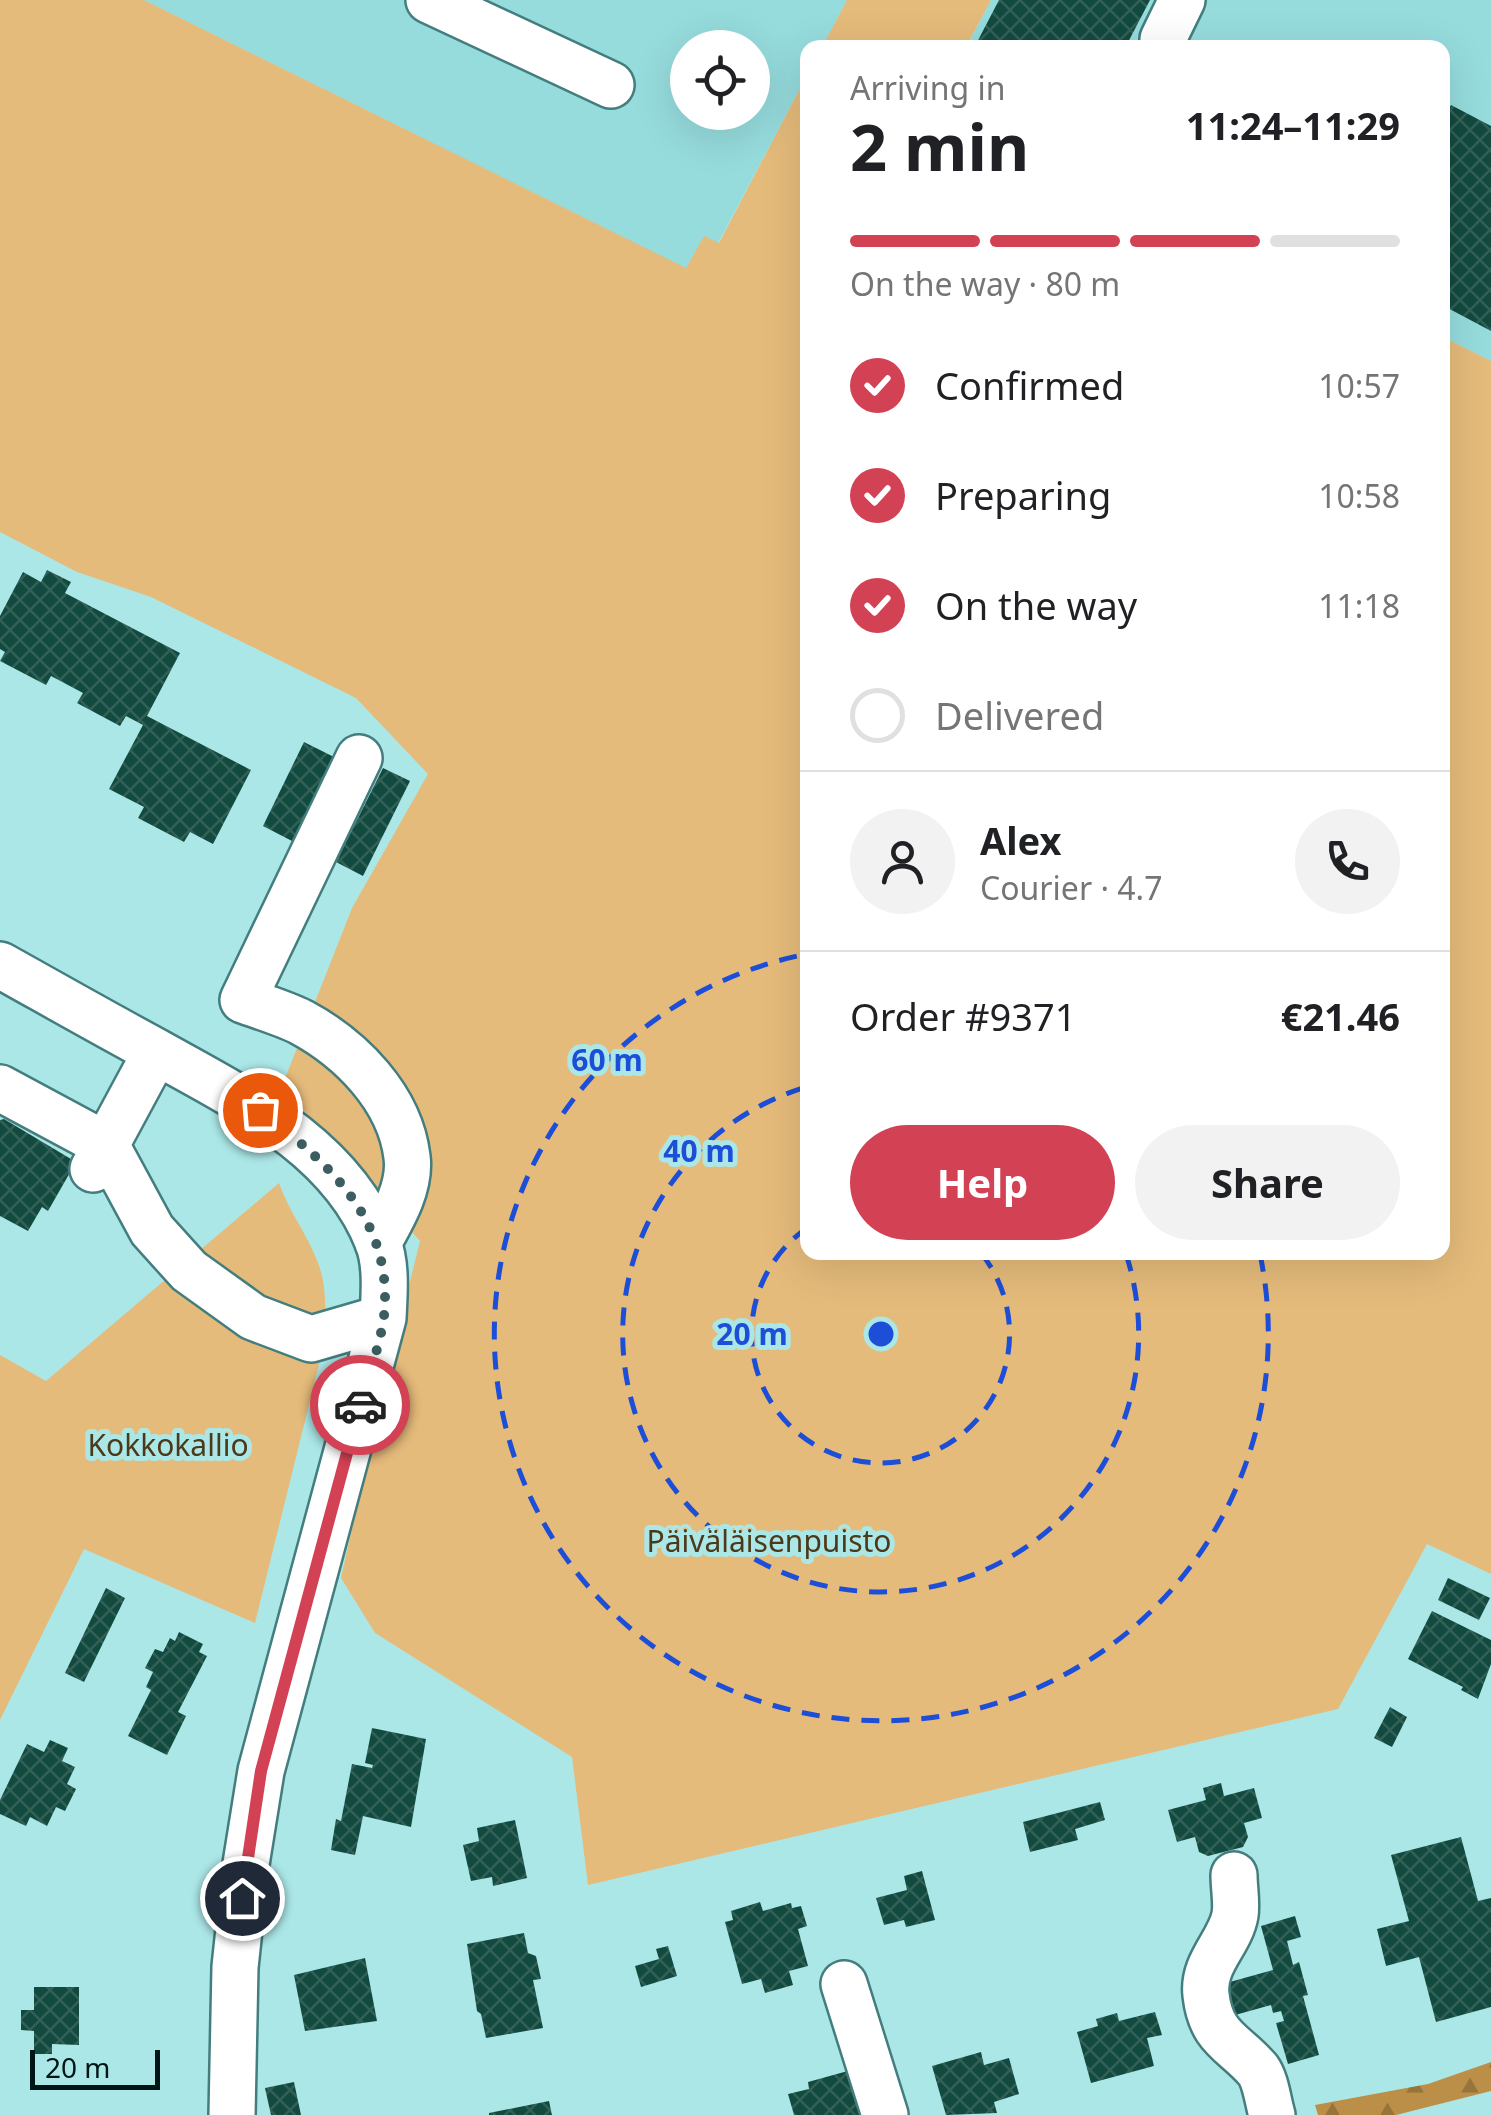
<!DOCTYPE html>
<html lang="en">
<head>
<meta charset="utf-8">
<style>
  :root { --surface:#fff; --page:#f2f2f2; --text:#202124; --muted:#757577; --line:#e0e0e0; --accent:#d24154 }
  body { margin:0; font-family:"Noto Sans",sans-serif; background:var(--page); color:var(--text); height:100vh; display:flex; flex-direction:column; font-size:38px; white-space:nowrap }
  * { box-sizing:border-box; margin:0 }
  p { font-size:32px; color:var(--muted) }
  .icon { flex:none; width:55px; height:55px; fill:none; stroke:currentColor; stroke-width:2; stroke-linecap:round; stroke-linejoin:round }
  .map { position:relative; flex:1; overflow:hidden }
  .panel { position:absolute; left:800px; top:40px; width:650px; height:1220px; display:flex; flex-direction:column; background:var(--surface); border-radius:20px; box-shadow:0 10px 40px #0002 }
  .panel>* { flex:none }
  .buttons { position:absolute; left:670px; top:30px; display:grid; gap:20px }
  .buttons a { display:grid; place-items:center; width:100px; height:100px; border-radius:50%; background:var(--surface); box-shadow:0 10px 40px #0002; font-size:50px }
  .scale { position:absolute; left:30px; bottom:25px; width:130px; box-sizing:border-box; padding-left:10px; border:5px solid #001516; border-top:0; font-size:28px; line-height:35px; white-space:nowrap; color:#001516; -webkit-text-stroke:8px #ace7e8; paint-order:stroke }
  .pin { position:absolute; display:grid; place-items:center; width:85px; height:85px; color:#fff; margin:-42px; border:5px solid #fff; border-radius:50%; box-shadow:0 2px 10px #0007 }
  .courier { position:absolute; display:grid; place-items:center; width:100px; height:100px; margin:-50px; border:8px solid #d24154; border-radius:50%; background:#fff; color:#222; box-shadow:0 2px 12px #0007 }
  .overview em { font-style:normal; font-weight:700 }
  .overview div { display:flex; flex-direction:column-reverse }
  .overview { display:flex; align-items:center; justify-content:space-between; height:170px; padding:0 50px }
  h1 { font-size:65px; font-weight:700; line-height:75px }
  .bar { display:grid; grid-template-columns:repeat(4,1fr); gap:15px 10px; align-content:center; height:120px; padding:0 50px }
  .bar i { height:12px; border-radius:8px; background:var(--line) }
  .bar .on { background:var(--accent) }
  .bar p { grid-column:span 4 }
  .line { display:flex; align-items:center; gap:25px; padding:0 50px; border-top:2px solid var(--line) }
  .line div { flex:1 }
  .round { display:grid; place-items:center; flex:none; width:105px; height:105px; border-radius:52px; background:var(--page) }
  ol { padding:0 50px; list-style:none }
  li { display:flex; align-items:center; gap:30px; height:110px }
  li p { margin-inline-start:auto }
  li .icon { padding:10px; border-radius:50%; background:var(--accent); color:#fff; stroke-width:4 }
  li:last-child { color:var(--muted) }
  li i { width:55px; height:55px; border:5px solid var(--line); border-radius:50% }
  .primary-button { display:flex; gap:20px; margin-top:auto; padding:20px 50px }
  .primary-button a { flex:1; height:115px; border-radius:60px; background:var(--accent); color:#fff; font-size:40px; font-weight:700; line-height:115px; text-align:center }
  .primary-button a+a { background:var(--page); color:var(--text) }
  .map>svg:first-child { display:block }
</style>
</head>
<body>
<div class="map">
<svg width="1491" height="2115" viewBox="0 0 1491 2115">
  <defs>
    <pattern id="forest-firs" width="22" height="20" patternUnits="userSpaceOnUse" patternTransform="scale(2.5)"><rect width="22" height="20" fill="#bb8f47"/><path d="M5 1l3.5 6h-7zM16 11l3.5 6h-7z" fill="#96743a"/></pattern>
    <pattern id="building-cross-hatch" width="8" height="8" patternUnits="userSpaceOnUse" patternTransform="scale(2.5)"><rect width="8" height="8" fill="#124a3f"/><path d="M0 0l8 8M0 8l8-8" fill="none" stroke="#326057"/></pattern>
  </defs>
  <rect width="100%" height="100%" fill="#ace7e8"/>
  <path fill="#96dcdd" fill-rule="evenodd" d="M 144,0 L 847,0 L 822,47 L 808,48 L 807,75 L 718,243 L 686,269 ZM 688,48 L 752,48 L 752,112 L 688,112 Z
    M 991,0 L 1491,0 L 1491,361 L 1443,337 L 1442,48 L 966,48 Z"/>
  <path fill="url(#forest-firs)" d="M 1491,2062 L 1491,2091 L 1396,2115 L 1318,2115 L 1315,2105 L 1428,2084 Z"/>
  <path fill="#e5bb7b" d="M 0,0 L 144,0 L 686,268 L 704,236 L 719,243 L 807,75 L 808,1252 L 1442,1252 L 1443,337 L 1491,361 L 1491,1574 L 1427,1544 L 1338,1709 L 588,1885 L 572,1757 L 375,1633 L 341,1578 L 377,1415 L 420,1241 L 282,1086 L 352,908 L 428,774 L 356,698 L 151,597 L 77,572 L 0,532 Z
    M 847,0 L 991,0 L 966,47 L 822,47 Z
    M 279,1183 C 289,1212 308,1235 318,1263 C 328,1288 325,1318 324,1344 L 255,1623 L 84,1549 L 0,1720 L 0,1355 L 46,1381 Z"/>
  <path fill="url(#building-cross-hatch)" d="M 999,0 L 1150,0 L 1125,48 L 974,48 Z
    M 1451,105 L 1491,126 L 1491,331 L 1442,305 L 1442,122 Z
    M 47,570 L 71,582 L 65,593 L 180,653 L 147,716 L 251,770 L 213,844 L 190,832 L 184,842 L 138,818 L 144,807 L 109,789 L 143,725 L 126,716 L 120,726 L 77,703 L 83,693 L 51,676 L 46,685 L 0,661 L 5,652 L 0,649 L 0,616 L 23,572 L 41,582 Z
    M 304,742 L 334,757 L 292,841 L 263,826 Z
    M 383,768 L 410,781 L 363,876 L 336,862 Z
    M 4,1119 L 76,1162 L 48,1211 L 42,1207 L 28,1231 L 0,1216 L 0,1120 Z
    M 1448,1578 L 1490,1598 L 1479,1620 L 1438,1600 Z
    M 106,1588 L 125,1598 L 84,1682 L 65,1673 Z
    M 1432,1611 L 1491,1640 L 1491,1664 L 1478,1699 L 1461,1690 L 1463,1687 L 1408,1659 Z
    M 179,1632 L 203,1644 L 199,1652 L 207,1656 L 178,1712 L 186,1716 L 167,1755 L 128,1736 L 151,1690 L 146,1687 L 153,1672 L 145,1668 L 155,1649 L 163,1652 L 170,1638 L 175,1641 Z
    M 1390,1707 L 1407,1717 L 1392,1747 L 1374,1738 Z
    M 372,1728 L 426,1739 L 411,1827 L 363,1816 L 355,1855 L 331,1850 L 336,1819 L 341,1821 L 352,1764 L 372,1768 L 373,1765 L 365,1763 Z
    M 50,1740 L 68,1748 L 62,1761 L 75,1767 L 67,1784 L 76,1789 L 65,1811 L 56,1807 L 47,1826 L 30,1817 L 26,1826 L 0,1814 L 0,1800 L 27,1744 L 44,1752 Z
    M 1221,1783 L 1224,1796 L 1254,1788 L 1262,1818 L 1244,1823 L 1248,1837 L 1243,1847 L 1208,1856 L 1199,1852 L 1195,1837 L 1177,1842 L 1168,1810 L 1206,1800 L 1203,1788 Z
    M 1100,1802 L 1105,1820 L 1075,1829 L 1078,1840 L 1030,1852 L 1023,1822 Z
    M 515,1820 L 527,1878 L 493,1886 L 492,1877 L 471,1881 L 463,1845 L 479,1841 L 477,1828 Z
    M 1461,1837 L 1478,1901 L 1491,1898 L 1491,2007 L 1436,2022 L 1419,1957 L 1386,1966 L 1377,1929 L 1409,1921 L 1391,1855 Z
    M 922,1871 L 935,1920 L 906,1927 L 904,1920 L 884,1925 L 876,1898 L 907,1890 L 904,1876 Z
    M 760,1902 L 763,1911 L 791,1903 L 792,1908 L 801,1906 L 807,1926 L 798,1929 L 808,1966 L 789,1971 L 793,1985 L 765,1993 L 761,1979 L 742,1984 L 725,1922 L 733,1920 L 731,1911 Z
    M 1295,1916 L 1301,1937 L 1287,1941 L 1293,1965 L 1299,1962 L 1308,1995 L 1303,1996 L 1319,2055 L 1288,2064 L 1276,2023 L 1284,2021 L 1281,2011 L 1273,2013 L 1271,2005 L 1228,2017 L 1219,1985 L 1273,1970 L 1261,1926 Z
    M 524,1933 L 528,1953 L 536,1956 L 541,1979 L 533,1980 L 543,2028 L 486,2038 L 481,2014 L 477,2011 L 467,1944 Z
    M 668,1946 L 677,1976 L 641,1987 L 635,1966 L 659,1959 L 656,1949 Z
    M 365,1958 L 377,2021 L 305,2031 L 294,1975 Z
    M 34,1987 L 79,1987 L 79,2045 L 52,2044 L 52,2054 L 34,2054 L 34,2031 L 21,2030 L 21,2010 L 34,2010 Z
    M 1155,2012 L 1162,2035 L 1147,2038 L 1154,2066 L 1091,2083 L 1077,2032 L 1098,2026 L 1096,2019 L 1117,2013 L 1119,2021 Z
    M 981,2052 L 984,2065 L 1009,2058 L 1019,2094 L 994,2102 L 997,2113 L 946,2115 L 932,2066 Z
    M 855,2069 L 868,2115 L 794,2115 L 788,2094 L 809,2089 L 808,2082 Z
    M 294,2082 L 301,2115 L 271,2115 L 265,2088 Z
    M 549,2101 L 552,2115 L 489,2115 L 489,2113 Z"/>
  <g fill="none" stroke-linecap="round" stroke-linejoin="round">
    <defs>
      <path id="minor" d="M 429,0 L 611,85
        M 1163,39 L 1182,0
        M 359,758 L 243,1000 C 262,1007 283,1013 301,1022 C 351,1049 400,1098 407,1157 C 411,1187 392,1218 378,1243
        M 0,965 C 52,994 103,1023 155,1051 C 239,1098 341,1146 378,1242 C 387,1266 384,1294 383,1318 L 261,1771 L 246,1864 L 235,1967 L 232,2115
        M 0,1088 L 106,1145 L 152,1230 L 189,1271 L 253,1317 L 311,1339 L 383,1318
        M 93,1169 L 156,1052
        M 1234,1875 C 1234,1888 1237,1903 1235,1915 C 1230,1943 1202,1963 1206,1995 C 1211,2039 1234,2042 1258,2070 C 1266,2081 1268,2102 1272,2115
        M 844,1984 L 885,2115"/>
    </defs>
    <use href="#minor" stroke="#447d7e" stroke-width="50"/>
    <use href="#minor" stroke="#fff" stroke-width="45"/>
  </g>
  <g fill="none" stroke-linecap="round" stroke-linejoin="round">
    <path stroke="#3c5e60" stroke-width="10" stroke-dasharray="0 18" d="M 260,1110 C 329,1164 394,1220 384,1316 C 380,1346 368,1377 360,1405"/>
    <path stroke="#d24154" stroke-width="12" d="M 242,1898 L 261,1771 L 360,1405"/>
  </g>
  <g fill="none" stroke="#1d4ed8" stroke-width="5" stroke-dasharray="18 12">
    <path d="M981 1253A129 129 0 1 1 807 1228"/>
    <path d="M1126 1254A258 258 0 1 1 806 1087"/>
    <path d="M1260 1254A387 387 0 1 1 807 954"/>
  </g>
  <g text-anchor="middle" stroke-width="10" stroke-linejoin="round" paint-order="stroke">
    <g font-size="30" fill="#4c3919" stroke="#ace7e8">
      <text x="168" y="1456">Kokkokallio</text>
      <text x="769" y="1552">Päiväläisenpuisto</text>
    </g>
  </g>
  <circle cx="881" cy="1334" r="15" fill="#1d4ed8" stroke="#ace7e8" stroke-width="5"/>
  <g font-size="30" text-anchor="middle" font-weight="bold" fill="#1d4ed8" stroke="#ace7e8" stroke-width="10" stroke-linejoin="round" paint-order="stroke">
    <text x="607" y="1071">60 m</text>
    <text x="699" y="1162">40 m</text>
    <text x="752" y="1345">20 m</text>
  </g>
</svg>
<div class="buttons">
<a><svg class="icon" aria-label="locate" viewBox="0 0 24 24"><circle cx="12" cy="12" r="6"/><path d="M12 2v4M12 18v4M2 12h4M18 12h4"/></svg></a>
</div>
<div class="scale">20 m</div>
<div class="pin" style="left:260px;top:1110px;background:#ea580c"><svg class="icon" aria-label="bag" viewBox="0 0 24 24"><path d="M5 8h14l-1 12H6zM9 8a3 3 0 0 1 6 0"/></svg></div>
<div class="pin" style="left:242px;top:1898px;background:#1f2937"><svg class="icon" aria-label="home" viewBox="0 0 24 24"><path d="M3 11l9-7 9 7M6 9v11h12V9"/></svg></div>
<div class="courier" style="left:360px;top:1405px"><svg class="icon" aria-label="car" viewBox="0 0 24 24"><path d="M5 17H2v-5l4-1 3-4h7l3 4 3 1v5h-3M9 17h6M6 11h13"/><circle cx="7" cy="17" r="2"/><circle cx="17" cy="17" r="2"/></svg></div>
<section class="panel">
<div class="overview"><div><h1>2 min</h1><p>Arriving in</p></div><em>11:24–11:29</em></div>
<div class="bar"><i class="on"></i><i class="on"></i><i class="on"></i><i></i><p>On the way · 80 m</p></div>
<ol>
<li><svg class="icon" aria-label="check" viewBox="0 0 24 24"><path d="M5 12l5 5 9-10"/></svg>Confirmed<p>10:57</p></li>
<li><svg class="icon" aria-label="check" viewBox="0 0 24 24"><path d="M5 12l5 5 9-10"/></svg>Preparing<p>10:58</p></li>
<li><svg class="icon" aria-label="check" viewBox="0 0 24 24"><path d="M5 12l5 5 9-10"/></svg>On the way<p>11:18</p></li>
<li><i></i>Delivered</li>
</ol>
<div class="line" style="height:180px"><a class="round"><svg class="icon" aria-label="person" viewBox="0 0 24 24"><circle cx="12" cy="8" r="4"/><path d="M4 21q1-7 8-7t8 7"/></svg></a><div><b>Alex</b><p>Courier · 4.7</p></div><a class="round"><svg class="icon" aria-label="phone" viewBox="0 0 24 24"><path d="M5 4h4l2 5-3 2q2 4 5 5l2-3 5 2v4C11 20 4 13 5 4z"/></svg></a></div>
<div class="line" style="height:130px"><div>Order #9371</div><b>€21.46</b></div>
<div class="primary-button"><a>Help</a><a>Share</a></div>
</section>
</div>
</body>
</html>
